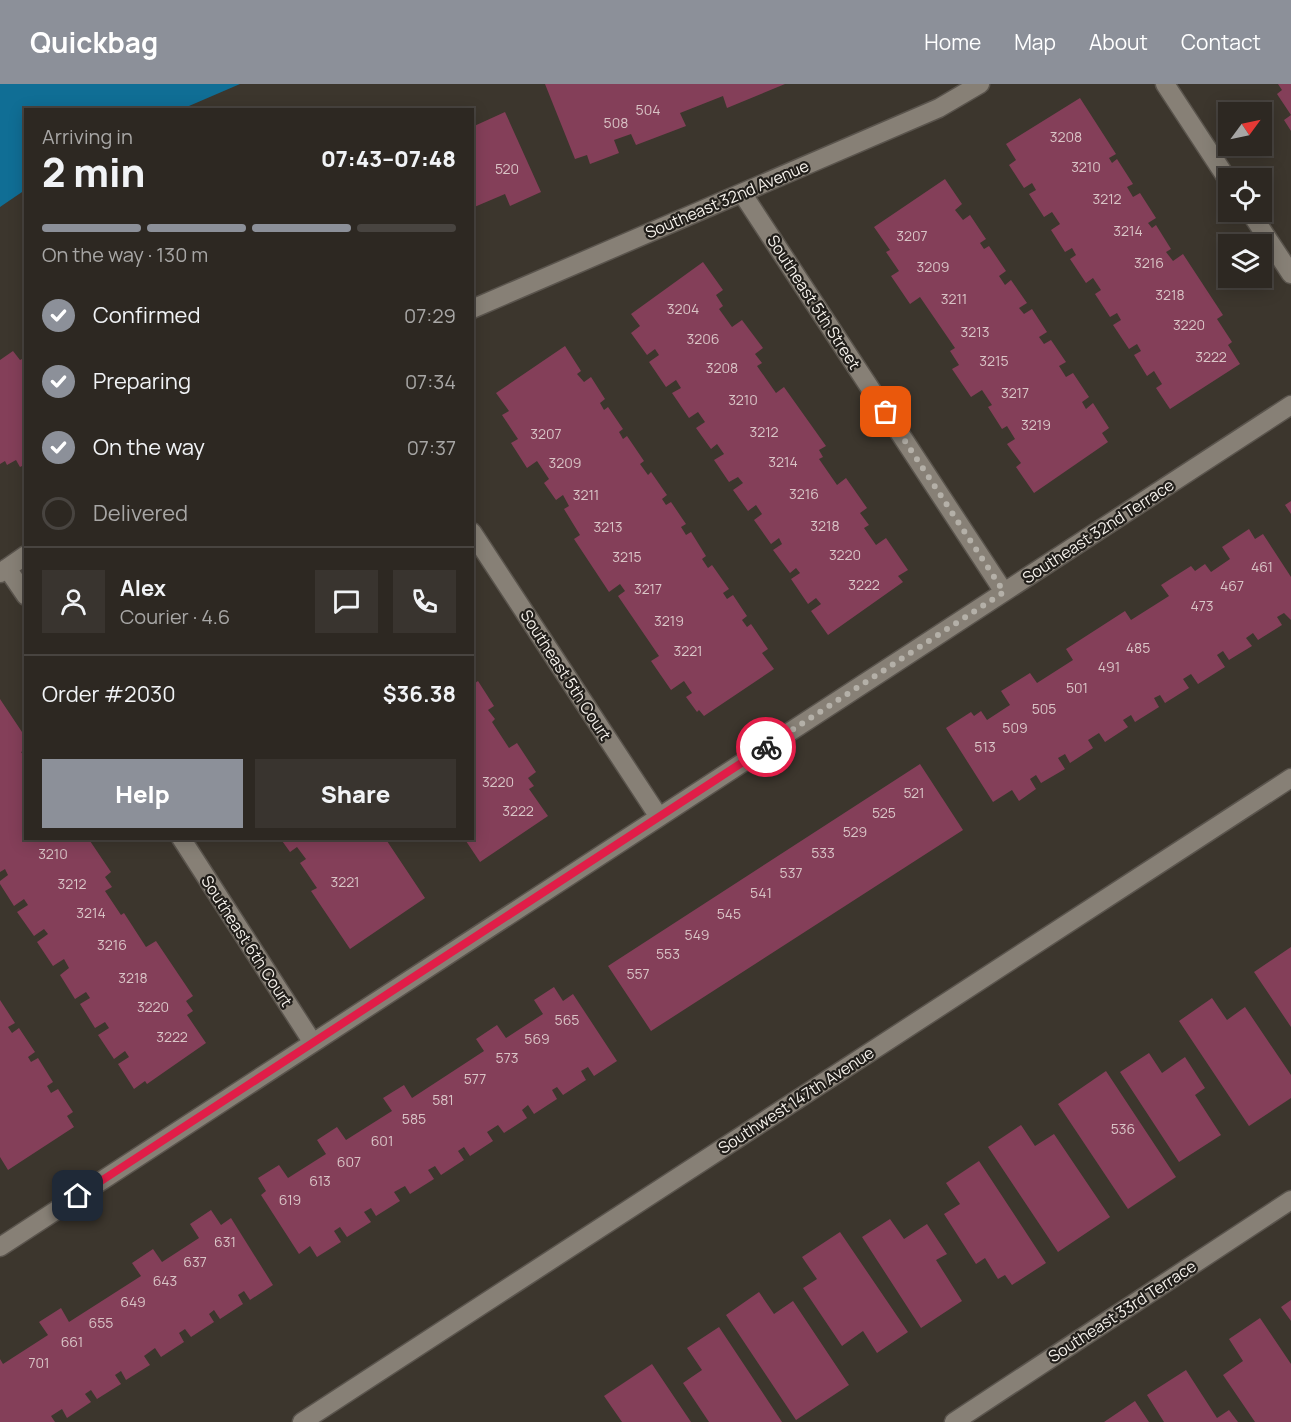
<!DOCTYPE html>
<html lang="en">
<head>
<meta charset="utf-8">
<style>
  :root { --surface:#2d2822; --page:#39342f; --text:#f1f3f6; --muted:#a7a6a5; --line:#484440; --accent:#8c9099 }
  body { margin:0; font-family:Manrope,sans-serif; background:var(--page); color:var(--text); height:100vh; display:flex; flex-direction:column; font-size:22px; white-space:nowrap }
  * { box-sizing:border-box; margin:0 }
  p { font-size:20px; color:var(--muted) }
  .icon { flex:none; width:33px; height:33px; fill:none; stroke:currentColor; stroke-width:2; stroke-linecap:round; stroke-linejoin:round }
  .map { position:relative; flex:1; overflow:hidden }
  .details { position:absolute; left:24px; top:24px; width:450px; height:732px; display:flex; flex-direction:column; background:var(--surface); border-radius:0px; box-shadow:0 3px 15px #0003,0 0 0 2px var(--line) }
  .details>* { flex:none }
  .needle { width:39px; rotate:57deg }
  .fabs { position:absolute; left:1218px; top:18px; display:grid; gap:12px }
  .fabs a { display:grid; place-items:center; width:54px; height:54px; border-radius:0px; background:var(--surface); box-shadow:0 3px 15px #0003,0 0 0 2px var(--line); font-size:30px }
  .pin { position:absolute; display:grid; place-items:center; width:51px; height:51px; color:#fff; margin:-26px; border-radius:12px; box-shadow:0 3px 9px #0006 }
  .courier { position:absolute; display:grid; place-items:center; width:60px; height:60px; margin:-30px; border:4px solid #e11d48; border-radius:50%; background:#fff; color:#222; box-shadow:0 2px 8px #0007 }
  .head em { font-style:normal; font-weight:800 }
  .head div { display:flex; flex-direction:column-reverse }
  .head { display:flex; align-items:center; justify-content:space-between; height:102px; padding:0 18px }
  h1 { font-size:39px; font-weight:800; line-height:45px }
  .bar { display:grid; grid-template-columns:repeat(4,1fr); gap:9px 6px; align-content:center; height:72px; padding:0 18px }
  .bar i { height:8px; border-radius:4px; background:var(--line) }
  .bar .current { background:var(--accent) }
  .bar p { grid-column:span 4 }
  .line { display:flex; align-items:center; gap:15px; padding:0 18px; border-top:2px solid var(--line) }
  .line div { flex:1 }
  .round { display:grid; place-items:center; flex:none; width:63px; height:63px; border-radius:0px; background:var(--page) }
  ol { padding:0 18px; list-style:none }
  li { display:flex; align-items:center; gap:18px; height:66px }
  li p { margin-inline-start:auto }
  li .icon { padding:6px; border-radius:50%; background:var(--accent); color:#fff; stroke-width:4 }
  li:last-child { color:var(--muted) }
  li i { width:33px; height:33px; border:3px solid var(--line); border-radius:50% }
  .button { display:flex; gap:12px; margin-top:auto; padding:12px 18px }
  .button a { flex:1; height:69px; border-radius:0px; background:var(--accent); color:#fff; font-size:24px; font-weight:800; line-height:69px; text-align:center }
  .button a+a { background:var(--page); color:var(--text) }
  header { display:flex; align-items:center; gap:36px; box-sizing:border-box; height:84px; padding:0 30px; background:var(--accent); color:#fff }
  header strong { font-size:28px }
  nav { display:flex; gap:33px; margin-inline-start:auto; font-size:21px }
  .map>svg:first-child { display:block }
</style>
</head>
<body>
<header>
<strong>Quickbag</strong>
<nav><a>Home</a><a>Map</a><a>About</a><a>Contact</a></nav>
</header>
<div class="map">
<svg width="1291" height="1338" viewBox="0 0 1291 1338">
  <rect width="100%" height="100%" fill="#3c362d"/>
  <path fill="#106e95" d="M 0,0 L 240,0 L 182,25 L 26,26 L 25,106 L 0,123 Z"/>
  <path fill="#843f59" d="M 545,0 L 785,0 L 727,24 L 723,12 L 680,29 L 686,42 L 636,61 L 631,50 L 614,56 L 619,69 L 590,80 L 587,71 L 575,75 Z
    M 1278,0 L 1291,0 L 1291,47 L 1284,36 L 1291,31 L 1277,10 L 1282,6 Z
    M 1080,14 L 1116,70 L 1109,74 L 1112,79 L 1117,75 L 1133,100 L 1127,103 L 1133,113 L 1140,109 L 1156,134 L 1148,139 L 1152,144 L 1156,141 L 1171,165 L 1166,168 L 1173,177 L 1183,170 L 1223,231 L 1217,235 L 1232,258 L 1228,261 L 1240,280 L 1170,325 L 1156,304 L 1162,300 L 1154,287 L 1147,292 L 1134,271 L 1141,267 L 1137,260 L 1129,265 L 1113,241 L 1121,236 L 1117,229 L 1110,233 L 1095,210 L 1101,206 L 1093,194 L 1086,199 L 1070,175 L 1076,171 L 1072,164 L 1065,168 L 1051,146 L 1060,140 L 1052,128 L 1044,133 L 1029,110 L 1036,106 L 1032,99 L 1024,104 L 1009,81 L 1016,76 L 1006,60 Z
    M 505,28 L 541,108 L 510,122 L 505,110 L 472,124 L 472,43 Z
    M 945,95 L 962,120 L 955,126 L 963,136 L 970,131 L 986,155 L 980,159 L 984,165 L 989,162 L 1006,187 L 999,192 L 1005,201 L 1011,196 L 1027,219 L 1019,224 L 1024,230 L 1032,225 L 1047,248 L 1039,253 L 1044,260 L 1051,256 L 1066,278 L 1059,282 L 1066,293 L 1073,289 L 1089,313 L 1082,318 L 1086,325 L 1093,319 L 1109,344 L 1102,349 L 1108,358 L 1034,409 L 1016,383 L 1021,379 L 1007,360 L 1015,355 L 1007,342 L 1002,345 L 988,323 L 992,321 L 982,306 L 971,313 L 952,285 L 959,281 L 950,267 L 955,264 L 920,213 L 910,220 L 891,192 L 899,187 L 886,168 L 890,166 L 874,143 Z
    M 703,178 L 723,206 L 716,211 L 723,222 L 719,225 L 732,243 L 742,236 L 763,264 L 755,270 L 762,279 L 757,282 L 776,309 L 784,303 L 826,362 L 819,366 L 823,373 L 819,375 L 837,401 L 846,394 L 867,424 L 860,429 L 869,441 L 864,444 L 876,461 L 886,454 L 908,486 L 898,492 L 903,498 L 828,551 L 811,527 L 821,520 L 816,514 L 808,520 L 791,495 L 800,489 L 796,484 L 790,489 L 773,466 L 782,460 L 779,454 L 771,460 L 754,436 L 762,430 L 756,421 L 748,427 L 733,406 L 743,399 L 738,393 L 729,398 L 714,376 L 724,370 L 717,360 L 711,365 L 696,344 L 705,338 L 698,328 L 689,334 L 672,309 L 681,304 L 676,296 L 666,303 L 649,278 L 659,271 L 655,265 L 647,271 L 631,249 L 640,242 L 631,230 Z
    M 565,262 L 581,287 L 577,290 L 584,298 L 591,293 L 605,315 L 600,319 L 604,326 L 608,323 L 623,345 L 619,348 L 623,355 L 627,352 L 644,377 L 640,380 L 648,391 L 651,388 L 667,411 L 662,415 L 666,421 L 671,418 L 686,440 L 681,443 L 686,451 L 691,448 L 706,472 L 702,475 L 708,484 L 712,481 L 729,505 L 723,509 L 727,515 L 733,511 L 747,532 L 742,536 L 747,543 L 751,540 L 768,565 L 762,569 L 774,585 L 704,632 L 699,626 L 697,628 L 686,613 L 692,609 L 684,597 L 671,606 L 651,577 L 659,572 L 618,512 L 625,507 L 620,500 L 609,508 L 574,455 L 580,451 L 564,425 L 569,422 L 563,411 L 556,416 L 544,399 L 549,395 L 537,377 L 527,384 L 511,359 L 518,355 L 502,331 L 509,327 L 496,309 Z
    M 13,267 L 20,276 L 26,273 L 26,380 L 20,383 L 16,376 L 7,381 L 5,377 L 0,380 L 0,276 Z
    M 1291,417 L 1291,430 L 1285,421 Z
    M 1249,445 L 1255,455 L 1263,450 L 1291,493 L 1291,536 L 1284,529 L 1277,533 L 1282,541 L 1258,556 L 1253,549 L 1246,554 L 1252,562 L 1229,576 L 1223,567 L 1217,571 L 1225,583 L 1198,600 L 1191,590 L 1183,595 L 1189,604 L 1165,619 L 1160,611 L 1154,614 L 1159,623 L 1135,638 L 1131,631 L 1123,636 L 1128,643 L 1105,658 L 1099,649 L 1088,656 L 1093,664 L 1070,679 L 1065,670 L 1058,674 L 1065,685 L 1041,699 L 1036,691 L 1030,695 L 1036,705 L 1019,717 L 1012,706 L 993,718 L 946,644 L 971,628 L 974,632 L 981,627 L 987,636 L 1010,621 L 1001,607 L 1030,589 L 1037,599 L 1073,576 L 1066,565 L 1125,527 L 1131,536 L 1169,512 L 1161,501 L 1191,482 L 1195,487 L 1205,480 L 1211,488 L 1230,475 L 1222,463 Z
    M 478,597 L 494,622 L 488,626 L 495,635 L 492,638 L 509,664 L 517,659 L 536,688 L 528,694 L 534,702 L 529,705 L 548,732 L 480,778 L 464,754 L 472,754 L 472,601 Z
    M 0,615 L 26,654 L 26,666 L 21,668 L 26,674 L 23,683 L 26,687 L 26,754 L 88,754 L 111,788 L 105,793 L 112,803 L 105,807 L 121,831 L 124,829 L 146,863 L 156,857 L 193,912 L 186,917 L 193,927 L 187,931 L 206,959 L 147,1000 L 145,997 L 134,1005 L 118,980 L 129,973 L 125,967 L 114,975 L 98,951 L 109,944 L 105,938 L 95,944 L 80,920 L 90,914 L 86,908 L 75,915 L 60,891 L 69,884 L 64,875 L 53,882 L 37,858 L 48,850 L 44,845 L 34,852 L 17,828 L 28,821 L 24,815 L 14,822 L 0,800 L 0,797 L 8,791 L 5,785 L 0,788 Z
    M 920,680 L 963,746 L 651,947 L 608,882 Z
    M 280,754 L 385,754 L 425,814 L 350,865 L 311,807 L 317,804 L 300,779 L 306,775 L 297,763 L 290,768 Z
    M 1291,863 L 1291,943 L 1254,888 Z
    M 554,903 L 563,917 L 573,910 L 617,977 L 594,992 L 588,983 L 581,987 L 586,996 L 563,1011 L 557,1003 L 552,1006 L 557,1015 L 534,1030 L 528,1021 L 522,1026 L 527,1034 L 504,1049 L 498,1041 L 487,1048 L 493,1057 L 470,1072 L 464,1063 L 458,1067 L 464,1076 L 441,1091 L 435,1082 L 428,1086 L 434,1095 L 410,1110 L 405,1102 L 394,1108 L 400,1117 L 376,1132 L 371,1124 L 364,1128 L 371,1138 L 347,1153 L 340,1143 L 334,1147 L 341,1158 L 317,1173 L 310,1162 L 299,1170 L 261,1111 L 266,1107 L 258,1094 L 279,1081 L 288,1094 L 326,1070 L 317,1056 L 337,1043 L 346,1056 L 392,1027 L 383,1014 L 404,1001 L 412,1014 L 484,967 L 476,955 L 497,941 L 506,954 L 543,930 L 534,916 Z
    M 1212,914 L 1227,936 L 1245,923 L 1291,991 L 1291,1014 L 1249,1042 L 1179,937 Z
    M 0,916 L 15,939 L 8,943 L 12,949 L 19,944 L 35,968 L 28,973 L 31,978 L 38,974 L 53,998 L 47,1002 L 51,1009 L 58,1005 L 73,1028 L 67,1032 L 74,1043 L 8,1086 L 0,1073 Z
    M 1149,969 L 1162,989 L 1185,973 L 1205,1004 L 1195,1011 L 1221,1051 L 1179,1078 L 1120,988 Z
    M 1106,987 L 1176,1093 L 1128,1125 L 1058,1020 Z
    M 1021,1041 L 1035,1062 L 1054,1050 L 1110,1133 L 1058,1168 L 988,1063 Z
    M 979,1077 L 1046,1179 L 1012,1201 L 1005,1191 L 998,1195 L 985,1174 L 976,1180 L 944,1130 L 960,1120 L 946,1099 Z
    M 211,1126 L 221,1141 L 231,1134 L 273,1201 L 250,1216 L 244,1207 L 238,1211 L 243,1220 L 220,1235 L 214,1226 L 209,1230 L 214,1238 L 191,1253 L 185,1245 L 179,1249 L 184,1258 L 161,1273 L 155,1264 L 144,1272 L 150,1281 L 126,1296 L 121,1287 L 115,1291 L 121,1300 L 97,1315 L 91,1306 L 85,1310 L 91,1318 L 67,1334 L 62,1325 L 51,1332 L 55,1338 L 0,1338 L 0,1275 L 3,1280 L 48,1251 L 39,1238 L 61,1224 L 69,1238 L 141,1192 L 132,1179 L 153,1165 L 162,1178 L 199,1154 L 190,1140 Z
    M 890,1135 L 904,1155 L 927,1140 L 947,1170 L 936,1176 L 962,1217 L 921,1244 L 862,1153 Z
    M 840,1148 L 908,1248 L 877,1269 L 863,1247 L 842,1262 L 803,1204 L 817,1195 L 802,1173 Z
    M 759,1208 L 774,1230 L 793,1217 L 849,1301 L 796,1336 L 726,1231 Z
    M 1291,1216 L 1291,1237 L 1281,1223 Z
    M 1260,1234 L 1291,1280 L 1291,1338 L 1255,1338 L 1223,1291 L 1243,1277 L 1229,1255 Z
    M 719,1243 L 782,1338 L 709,1338 L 683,1299 L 702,1286 L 687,1264 Z
    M 652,1280 L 691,1338 L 622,1338 L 604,1312 Z
    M 1186,1286 L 1217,1334 L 1229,1326 L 1238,1338 L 1164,1338 L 1147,1311 Z
    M 1135,1317 L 1149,1338 L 1104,1338 Z"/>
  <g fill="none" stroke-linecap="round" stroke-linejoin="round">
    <defs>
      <path id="minor" d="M 1165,0 L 1228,96
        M 742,109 L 1004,508
        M 1250,128 L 1291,190
        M 472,225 L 939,24 L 980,0
        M 472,448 L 659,733
        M 7,484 L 26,512
        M 0,489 L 26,471
        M 181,754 L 313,959
        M 0,1163 L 1291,321
        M 954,1338 L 1291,1116"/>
      <path id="tertiary" d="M 302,1338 L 1291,694"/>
    </defs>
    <use href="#minor" stroke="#5a544d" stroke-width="21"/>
    <use href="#tertiary" stroke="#5a544d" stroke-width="21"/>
    <use href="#minor" stroke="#878076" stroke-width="18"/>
    <use href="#tertiary" stroke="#878076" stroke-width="18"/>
  </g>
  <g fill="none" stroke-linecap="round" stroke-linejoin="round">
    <path stroke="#b4b0a8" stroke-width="6" stroke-dasharray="0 10.8" d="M 766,663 L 1004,508 L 886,328"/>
    <path stroke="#e11d48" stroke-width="8" d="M 78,1112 L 766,663"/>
  </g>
  <g text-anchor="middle" stroke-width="4.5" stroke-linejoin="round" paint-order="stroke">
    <g font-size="14" fill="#d9c4c6">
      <text x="648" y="31">504</text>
      <text x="616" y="44">508</text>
      <text x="1066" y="58">3208</text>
      <text x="1086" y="88">3210</text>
      <text x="507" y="90">520</text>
      <text x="1107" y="120">3212</text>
      <text x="1128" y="152">3214</text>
      <text x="912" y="157">3207</text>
      <text x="1149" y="184">3216</text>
      <text x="933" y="188">3209</text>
      <text x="1170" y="216">3218</text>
      <text x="954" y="220">3211</text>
      <text x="683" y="230">3204</text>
      <text x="1189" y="246">3220</text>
      <text x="975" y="253">3213</text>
      <text x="703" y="260">3206</text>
      <text x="1211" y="278">3222</text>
      <text x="994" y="282">3215</text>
      <text x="722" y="289">3208</text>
      <text x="1015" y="314">3217</text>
      <text x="743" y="321">3210</text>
      <text x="1036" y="346">3219</text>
      <text x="764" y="353">3212</text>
      <text x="546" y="355">3207</text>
      <text x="783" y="383">3214</text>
      <text x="565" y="384">3209</text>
      <text x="804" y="415">3216</text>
      <text x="586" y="416">3211</text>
      <text x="825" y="447">3218</text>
      <text x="608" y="448">3213</text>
      <text x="845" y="476">3220</text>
      <text x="627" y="478">3215</text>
      <text x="1262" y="488">461</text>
      <text x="864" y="506">3222</text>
      <text x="1232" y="507">467</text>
      <text x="648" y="510">3217</text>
      <text x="1202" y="527">473</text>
      <text x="669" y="542">3219</text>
      <text x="1138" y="569">485</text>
      <text x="688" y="572">3221</text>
      <text x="1109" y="588">491</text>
      <text x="1077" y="609">501</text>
      <text x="1044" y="630">505</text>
      <text x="1015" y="649">509</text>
      <text x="985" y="668">513</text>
      <text x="498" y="703">3220</text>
      <text x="914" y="714">521</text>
      <text x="518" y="732">3222</text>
      <text x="884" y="734">525</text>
      <text x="855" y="753">529</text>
      <text x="823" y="774">533</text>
      <text x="53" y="775">3210</text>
      <text x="791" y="794">537</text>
      <text x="345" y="803">3221</text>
      <text x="72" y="805">3212</text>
      <text x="761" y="814">541</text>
      <text x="91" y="834">3214</text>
      <text x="729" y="835">545</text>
      <text x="697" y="856">549</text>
      <text x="112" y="866">3216</text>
      <text x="668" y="875">553</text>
      <text x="638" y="895">557</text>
      <text x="133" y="899">3218</text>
      <text x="153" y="928">3220</text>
      <text x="567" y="941">565</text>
      <text x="172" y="958">3222</text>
      <text x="537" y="960">569</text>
      <text x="507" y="979">573</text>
      <text x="475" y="1000">577</text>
      <text x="443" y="1021">581</text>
      <text x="414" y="1040">585</text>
      <text x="1123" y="1050">536</text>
      <text x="382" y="1062">601</text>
      <text x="349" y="1083">607</text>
      <text x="320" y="1102">613</text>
      <text x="290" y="1121">619</text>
      <text x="225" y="1163">631</text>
      <text x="195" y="1183">637</text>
      <text x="165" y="1202">643</text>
      <text x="133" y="1223">649</text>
      <text x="101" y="1244">655</text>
      <text x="72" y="1263">661</text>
      <text x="39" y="1284">701</text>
    </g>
    <g font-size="16" fill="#f5f1eb" stroke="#211e1a">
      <text transform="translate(727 115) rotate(-23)" y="6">Southeast 32nd Avenue</text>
      <text transform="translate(814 218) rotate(57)" y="6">Southeast 5th Street</text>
      <text transform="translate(1098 447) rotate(-33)" y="6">Southeast 32nd Terrace</text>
      <text transform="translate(566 591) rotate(57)" y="6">Southeast 5th Court</text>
      <text transform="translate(247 857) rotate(57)" y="6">Southeast 6th Court</text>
      <text transform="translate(796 1016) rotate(-33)" y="6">Southwest 147th Avenue</text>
      <text transform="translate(1122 1227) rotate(-33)" y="6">Southeast 33rd Terrace</text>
    </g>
  </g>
</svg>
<div class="fabs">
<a><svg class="needle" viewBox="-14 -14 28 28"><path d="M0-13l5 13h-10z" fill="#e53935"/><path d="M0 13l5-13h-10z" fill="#a7a6a5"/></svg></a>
<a><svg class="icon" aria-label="locate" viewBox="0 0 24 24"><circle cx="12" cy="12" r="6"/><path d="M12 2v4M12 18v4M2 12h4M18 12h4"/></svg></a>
<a><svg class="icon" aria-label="layers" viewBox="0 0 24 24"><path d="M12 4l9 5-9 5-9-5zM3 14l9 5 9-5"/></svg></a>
</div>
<div class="pin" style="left:886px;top:328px;background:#ea580c"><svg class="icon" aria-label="bag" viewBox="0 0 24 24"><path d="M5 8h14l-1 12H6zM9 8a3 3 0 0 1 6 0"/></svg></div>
<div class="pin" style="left:78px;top:1112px;background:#1f2937"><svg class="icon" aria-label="home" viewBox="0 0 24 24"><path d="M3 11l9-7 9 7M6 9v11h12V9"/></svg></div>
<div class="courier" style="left:766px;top:663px"><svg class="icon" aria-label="bike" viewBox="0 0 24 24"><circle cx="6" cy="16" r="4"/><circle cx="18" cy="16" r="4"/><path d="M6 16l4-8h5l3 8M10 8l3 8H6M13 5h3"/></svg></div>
<section class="details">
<div class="head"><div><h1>2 min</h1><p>Arriving in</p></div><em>07:43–07:48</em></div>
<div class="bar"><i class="current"></i><i class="current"></i><i class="current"></i><i></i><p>On the way · 130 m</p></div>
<ol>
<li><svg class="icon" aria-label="check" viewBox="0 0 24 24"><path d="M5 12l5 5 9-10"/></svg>Confirmed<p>07:29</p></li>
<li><svg class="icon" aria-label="check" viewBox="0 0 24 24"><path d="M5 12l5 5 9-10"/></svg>Preparing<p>07:34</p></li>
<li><svg class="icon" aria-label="check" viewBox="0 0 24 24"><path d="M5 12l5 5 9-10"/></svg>On the way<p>07:37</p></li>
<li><i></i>Delivered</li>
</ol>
<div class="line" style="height:108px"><a class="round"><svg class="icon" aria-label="person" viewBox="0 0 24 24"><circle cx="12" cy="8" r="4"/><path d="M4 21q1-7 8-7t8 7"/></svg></a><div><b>Alex</b><p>Courier · 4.6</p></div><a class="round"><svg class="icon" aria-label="chat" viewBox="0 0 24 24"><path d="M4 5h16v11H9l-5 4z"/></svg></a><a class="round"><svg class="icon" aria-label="phone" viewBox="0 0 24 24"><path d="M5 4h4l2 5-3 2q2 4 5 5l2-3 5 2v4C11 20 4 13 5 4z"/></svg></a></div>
<div class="line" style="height:78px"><div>Order #2030</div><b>$36.38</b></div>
<div class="button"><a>Help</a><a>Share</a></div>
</section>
</div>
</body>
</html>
